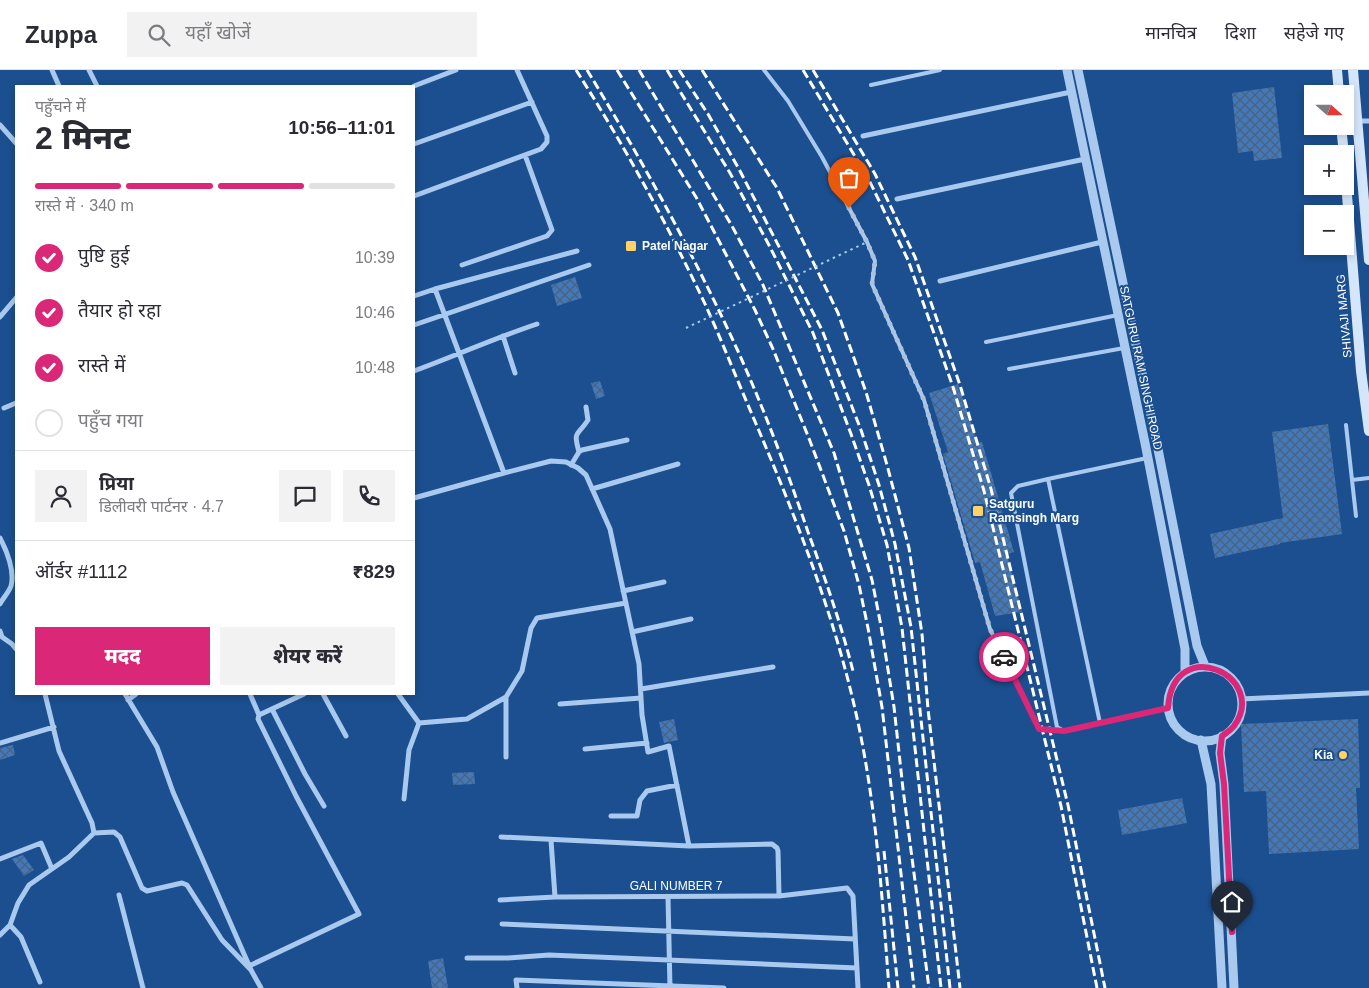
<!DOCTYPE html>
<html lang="hi">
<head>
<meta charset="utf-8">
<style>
  :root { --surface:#fff; --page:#f2f2f3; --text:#2b2b33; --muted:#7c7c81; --line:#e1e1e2; --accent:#db2777 }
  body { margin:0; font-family:Arial,"Noto Sans Devanagari",sans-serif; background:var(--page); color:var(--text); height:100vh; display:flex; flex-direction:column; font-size:19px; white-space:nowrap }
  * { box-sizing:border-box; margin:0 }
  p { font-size:16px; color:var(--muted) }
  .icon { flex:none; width:28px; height:28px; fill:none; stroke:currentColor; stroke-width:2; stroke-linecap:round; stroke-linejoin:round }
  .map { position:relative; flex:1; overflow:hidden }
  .panel { position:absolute; left:15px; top:15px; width:400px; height:610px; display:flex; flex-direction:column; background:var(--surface); border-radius:0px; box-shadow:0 2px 8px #0003 }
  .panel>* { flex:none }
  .needle { width:32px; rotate:111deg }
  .buttons { position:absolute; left:1304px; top:15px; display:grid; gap:10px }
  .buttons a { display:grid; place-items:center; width:50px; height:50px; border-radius:0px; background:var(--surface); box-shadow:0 2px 8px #0003; font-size:25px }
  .pin { position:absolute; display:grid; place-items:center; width:42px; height:42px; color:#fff; margin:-51px -21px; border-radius:50% 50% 50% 0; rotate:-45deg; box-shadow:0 0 5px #0007 }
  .pin .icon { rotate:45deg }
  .courier { position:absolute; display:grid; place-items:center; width:50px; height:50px; margin:-25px; border:4px solid #db2777; border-radius:50%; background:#fff; color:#222; box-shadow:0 1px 6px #0007 }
  .head em { font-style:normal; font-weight:800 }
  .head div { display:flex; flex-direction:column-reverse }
  .head { display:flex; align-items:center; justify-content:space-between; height:85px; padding:0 20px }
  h1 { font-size:32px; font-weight:800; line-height:38px }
  .bar { display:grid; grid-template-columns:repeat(4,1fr); gap:8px 5px; align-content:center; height:60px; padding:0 20px }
  .bar i { height:6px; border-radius:4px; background:var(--line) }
  .bar .selected { background:var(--accent) }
  .bar p { grid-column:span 4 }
  .line { display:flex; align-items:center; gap:12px; padding:0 20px; border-top:1px solid var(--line) }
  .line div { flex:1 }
  .round { display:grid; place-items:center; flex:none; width:52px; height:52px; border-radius:0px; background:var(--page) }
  ol { padding:0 20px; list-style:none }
  li { display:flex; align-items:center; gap:15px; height:55px }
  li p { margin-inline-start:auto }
  li .icon { padding:5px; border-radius:50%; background:var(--accent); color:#fff; stroke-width:4 }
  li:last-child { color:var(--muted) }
  li i { width:28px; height:28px; border:2px solid var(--line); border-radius:50% }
  .cta { display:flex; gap:10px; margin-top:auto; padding:10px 20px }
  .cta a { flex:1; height:58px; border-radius:0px; background:var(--accent); color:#fff; font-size:20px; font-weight:800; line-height:58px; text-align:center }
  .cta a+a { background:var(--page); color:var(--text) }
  header { display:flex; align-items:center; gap:30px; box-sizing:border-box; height:70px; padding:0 25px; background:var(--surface); border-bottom:1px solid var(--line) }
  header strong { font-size:24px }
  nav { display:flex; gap:28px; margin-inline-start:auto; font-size:18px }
  .search { width:350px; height:45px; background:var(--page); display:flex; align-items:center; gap:12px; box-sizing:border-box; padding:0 18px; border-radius:0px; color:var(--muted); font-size:19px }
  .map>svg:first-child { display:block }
</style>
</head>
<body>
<header>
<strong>Zuppa</strong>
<div class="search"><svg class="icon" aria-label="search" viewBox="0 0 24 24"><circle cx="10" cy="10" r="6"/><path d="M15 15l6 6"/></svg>यहाँ खोजें</div>
<nav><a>मानचित्र</a><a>दिशा</a><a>सहेजे गए</a></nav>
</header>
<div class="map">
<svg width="1369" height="918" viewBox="0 0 1369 918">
  <defs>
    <pattern id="building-cross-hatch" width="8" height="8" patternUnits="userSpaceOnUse" patternTransform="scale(1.25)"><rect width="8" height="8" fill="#4478b7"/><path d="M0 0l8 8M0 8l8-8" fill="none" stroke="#486282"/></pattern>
  </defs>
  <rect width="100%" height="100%" fill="#1b4f8f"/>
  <path fill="url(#building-cross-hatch)" d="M 1274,17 L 1282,88 L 1254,91 L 1253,81 L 1238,83 L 1232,23 Z
    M 575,207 L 582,228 L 557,236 L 551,215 Z
    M 600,311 L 605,326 L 596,329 L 591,313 Z
    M 958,314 L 978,373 L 982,372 L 1014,482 L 1007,484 L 1022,542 L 995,546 L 980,492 L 975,493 L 943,384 L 948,382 L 929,323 Z
    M 1328,354 L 1342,464 L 1280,473 L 1280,474 L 1215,488 L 1210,464 L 1283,448 L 1272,362 Z
    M 674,649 L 678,670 L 664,673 L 659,652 Z
    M 1358,649 L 1360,718 L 1356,718 L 1359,779 L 1269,784 L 1266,721 L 1244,722 L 1241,654 Z
    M 13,675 L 15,685 L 0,690 L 0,678 Z
    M 474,702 L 475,714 L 453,715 L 452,703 Z
    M 1182,728 L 1187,753 L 1122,765 L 1118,740 Z
    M 23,785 L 34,800 L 24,806 L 12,789 Z
    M 443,888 L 448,918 L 432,918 L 428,891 Z"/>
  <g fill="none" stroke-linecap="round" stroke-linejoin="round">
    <path stroke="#a9c9ee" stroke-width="4" d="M 764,0 L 788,31 L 822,87 L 867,172 L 875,191 L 872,214 L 924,330 L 990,559 L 1039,659 L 1061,660
      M 871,15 L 940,0
      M 986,272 L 1118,245
      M 1009,299 L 1124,278
      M 1346,355 L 1352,410 L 1369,408
      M 1147,388 L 1048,409 L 1100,653 L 1168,638
      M 1048,409 L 1018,416 L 1011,423 L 1057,657 L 1064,661 L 1100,653
      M 1352,410 L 1356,446"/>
    <path stroke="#a9c9ee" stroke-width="5" d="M 52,0 L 59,16
      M 89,0 L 97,16
      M 414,16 L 456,0
      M 1357,51 L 1369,51
      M 0,55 L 16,73
      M 863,66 L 1071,22
      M 414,74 L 532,32
      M 414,126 L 541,79 L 547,72 L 547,66 L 517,0
      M 897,129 L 1085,89
      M 462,195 L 547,166 L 552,160 L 525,85
      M 940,211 L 1102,172
      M 435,219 L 577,181
      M 414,226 L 435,219 L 504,403 L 551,391 L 566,392 L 578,398 L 586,405 L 610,459 L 639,594 L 642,645 L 648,682 L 669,676 L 689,776 L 772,774 L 777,778 L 778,781 L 779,826
      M 0,247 L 16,228
      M 414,255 L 589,195
      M 503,266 L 515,303
      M 414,301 C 455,286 495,268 537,254
      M 4,338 L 16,333
      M 579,382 C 573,360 577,367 588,350 L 586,337
      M 571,395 L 579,382 L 582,380 L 627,370
      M 592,419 L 678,394
      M 414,428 L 504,403
      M 0,468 C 7,481 15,502 11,516 C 9,522 3,528 0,534
      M 623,521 L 664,512
      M 0,561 L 2,567 L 12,574 L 16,579
      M 632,562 L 691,549
      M 641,619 L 773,597
      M 45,624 L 59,681 L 92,753 L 94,763
      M 125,624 L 157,677 L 173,722 L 251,900 L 261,918
      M 250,624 L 259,645
      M 323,624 L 346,666
      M 398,624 L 419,653
      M 1241,629 L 1369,623
      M 128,630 L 136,624
      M 560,634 L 641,628
      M 272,639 L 305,704 L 324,736
      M 0,673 L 54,657
      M 585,679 L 647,673
      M 506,687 L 506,627
      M 404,729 L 409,680 L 419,653 L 467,649 L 506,627 L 522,601 L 531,558 L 537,548 L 626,533
      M 611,746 L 637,746 L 640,730 L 647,721 L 677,715
      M 501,767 L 689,776
      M 551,770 L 555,827
      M 0,789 L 41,773 L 52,799
      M 119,825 L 143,918
      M 668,827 L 670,918
      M 500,830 L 555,827 L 779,826 L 847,818 L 853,826 L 858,918
      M 502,854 L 855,869
      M 10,855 L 21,867 L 40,912
      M 0,865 L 10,855 L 18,833 L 29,815 L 69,787 L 94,763 L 114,762 L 120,767 L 142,818 L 147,821 L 182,813 L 187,815 L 222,870 L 251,900
      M 467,888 L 508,888 L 549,885 L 857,898
      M 249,896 L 359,844 L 296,726 L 258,649 L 259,645 L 304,624
      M 517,918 L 516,910 L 724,918"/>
    <path stroke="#a9c9ee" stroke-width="9" d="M 1067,0 L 1145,373 L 1185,579 L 1185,602
      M 1078,0 L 1157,374 L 1197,576 L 1205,596
      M1168 634a37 37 0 1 1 74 0a37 37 0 1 1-74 0Z
      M 1222,666 L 1220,683 L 1224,714 L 1234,918
      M 1201,670 L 1211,714 L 1222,918"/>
    <path stroke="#d6e6fa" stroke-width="10" d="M 1337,0 L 1339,24
      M 1353,0 L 1369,190
      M 1341,56 L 1344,84
      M 1345,100 L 1361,301 L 1369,361"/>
    <path stroke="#fff" stroke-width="3" stroke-dasharray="9 4" stroke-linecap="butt" d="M 576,0 C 619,67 659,139 694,211 C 715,253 732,298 751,342 C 792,438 832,537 855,639 C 876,730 882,825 889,918
      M 587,0 C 642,90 693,183 737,279 C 764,339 787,400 808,462 C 825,508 841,554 853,601
      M 617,0 L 696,127 L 755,240 L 773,279 L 810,371 L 844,461 L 859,515 L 868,558 L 882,637 L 914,918
      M 639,0 L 732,156 L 763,215 L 834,383 L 872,510 L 881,556 L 894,637 L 903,719 L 929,918
      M 667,0 L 730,103 L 770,177 L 813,263 L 851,364 L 869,415 L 887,475 L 902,558 L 941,918
      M 679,0 L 708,44 L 740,101 L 822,260 L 861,360 L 879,415 L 895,474 L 911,557 L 950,918
      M 702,0 L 777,118 L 838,243 L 866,322 L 887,395 L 909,478 L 922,564 L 928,639 L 960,918
      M 803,0 L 868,108 L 908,190 L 953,317 L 984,421 L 1061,736 L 1097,918
      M 813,0 L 875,104 L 915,187 L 960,315 L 991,419 L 1068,735 L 1105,918
      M 884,781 L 898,918"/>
    <path stroke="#a9c9ee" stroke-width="2" stroke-dasharray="2.5 4" stroke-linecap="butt" d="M 686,258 L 867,172"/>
  </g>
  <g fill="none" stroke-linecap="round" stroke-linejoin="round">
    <path stroke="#afc1d8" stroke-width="5" stroke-dasharray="0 9" d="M 849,138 L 867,172 L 875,191 L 872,214 L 924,330 L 990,559 L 1004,587"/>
    <path stroke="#db2777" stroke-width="6" d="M 1004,587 L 1039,659 L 1064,661 L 1168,638 C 1173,562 1270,606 1234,656 C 1231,660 1226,663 1222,666 L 1220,683 L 1224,714 L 1232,862"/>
  </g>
  <g fill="#ffd166" stroke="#1b4f8f" stroke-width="2">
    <rect x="625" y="170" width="12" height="12" rx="2.5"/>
    <rect x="972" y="435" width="12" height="12" rx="2.5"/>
    <circle cx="1343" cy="685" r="5"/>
  </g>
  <g text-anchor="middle" stroke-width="4" stroke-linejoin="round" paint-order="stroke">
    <g font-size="12" font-weight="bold" fill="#fff" stroke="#1b4f8f" text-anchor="start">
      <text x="642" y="180">Patel Nagar</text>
      <text x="989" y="438">Satguru<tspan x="989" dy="14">Ramsingh Marg</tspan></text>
      <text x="1333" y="689" text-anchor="end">Kia</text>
    </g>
    <g font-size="12" fill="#fff" stroke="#1b4f8f">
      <text transform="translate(1344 246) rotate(-95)" y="4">SHIVAJI MARG</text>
      <text transform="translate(1141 298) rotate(78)" y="4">SATGURU RAM SINGH ROAD</text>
      <text x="676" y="820">GALI NUMBER 7</text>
    </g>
  </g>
</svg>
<div class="buttons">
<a><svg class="needle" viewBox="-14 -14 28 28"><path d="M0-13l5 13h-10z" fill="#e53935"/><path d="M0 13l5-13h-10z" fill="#7c7c81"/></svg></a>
<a>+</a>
<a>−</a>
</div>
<div class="pin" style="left:849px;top:138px;background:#ea580c"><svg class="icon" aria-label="bag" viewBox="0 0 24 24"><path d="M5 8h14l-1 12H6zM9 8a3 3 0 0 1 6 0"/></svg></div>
<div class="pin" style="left:1232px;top:862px;background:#1f2937"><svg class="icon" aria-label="home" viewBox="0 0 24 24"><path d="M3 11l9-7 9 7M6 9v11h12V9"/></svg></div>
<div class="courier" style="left:1004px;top:587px"><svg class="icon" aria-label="car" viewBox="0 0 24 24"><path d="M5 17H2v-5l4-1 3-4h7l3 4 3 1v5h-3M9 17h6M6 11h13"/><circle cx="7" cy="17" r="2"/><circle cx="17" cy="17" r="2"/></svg></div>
<section class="panel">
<div class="head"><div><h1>2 मिनट</h1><p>पहुँचने में</p></div><em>10:56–11:01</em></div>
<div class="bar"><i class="selected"></i><i class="selected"></i><i class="selected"></i><i></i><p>रास्ते में · 340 m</p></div>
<ol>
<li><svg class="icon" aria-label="check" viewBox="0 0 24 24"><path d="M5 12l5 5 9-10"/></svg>पुष्टि हुई<p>10:39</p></li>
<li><svg class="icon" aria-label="check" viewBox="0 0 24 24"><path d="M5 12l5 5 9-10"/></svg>तैयार हो रहा<p>10:46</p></li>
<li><svg class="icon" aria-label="check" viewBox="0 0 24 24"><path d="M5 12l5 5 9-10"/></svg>रास्ते में<p>10:48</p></li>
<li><i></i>पहुँच गया</li>
</ol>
<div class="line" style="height:90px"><a class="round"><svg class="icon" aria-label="person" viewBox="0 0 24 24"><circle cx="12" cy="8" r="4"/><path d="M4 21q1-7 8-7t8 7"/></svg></a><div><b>प्रिया</b><p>डिलीवरी पार्टनर · 4.7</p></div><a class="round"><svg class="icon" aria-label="chat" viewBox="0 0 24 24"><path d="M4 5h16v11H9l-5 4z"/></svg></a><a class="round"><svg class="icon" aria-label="phone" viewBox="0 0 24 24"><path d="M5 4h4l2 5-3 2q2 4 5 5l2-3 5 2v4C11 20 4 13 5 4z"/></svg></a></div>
<div class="line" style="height:65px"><div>ऑर्डर #1112</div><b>₹829</b></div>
<div class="cta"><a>मदद</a><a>शेयर करें</a></div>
</section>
</div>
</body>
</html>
